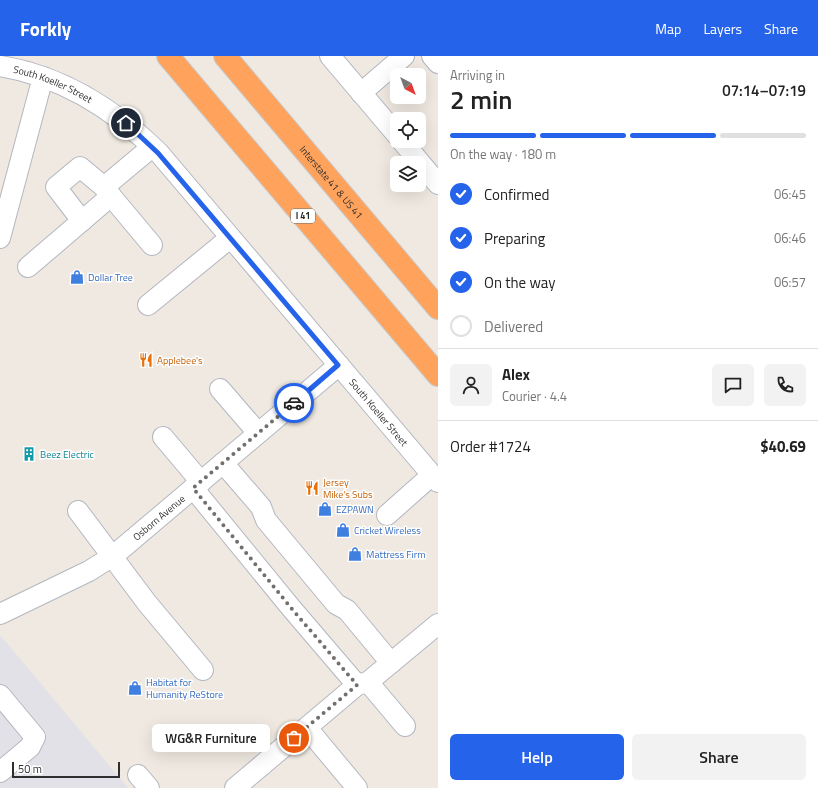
<!DOCTYPE html>
<html lang="en">
<head>
<meta charset="utf-8">
<style>
  :root { --surface:#fff; --page:#f2f2f2; --text:#222; --muted:#767676; --line:#e0e0e0; --accent:#2563eb }
  body { margin:0; font-family:"Titillium Web",sans-serif; background:var(--page); color:var(--text); height:100vh; display:flex; flex-direction:column; font-size:15px; white-space:nowrap }
  * { box-sizing:border-box; margin:0 }
  p { font-size:13px; color:var(--muted) }
  .icon { flex:none; width:22px; height:22px; fill:none; stroke:currentColor; stroke-width:2; stroke-linecap:round; stroke-linejoin:round }
  .map { position:relative; flex:1; overflow:hidden }
  .drawer { display:flex; flex-direction:column; background:var(--surface); width:380px }
  .drawer>* { flex:none }
  .needle { width:26px; rotate:139deg }
  .controls { position:absolute; left:390px; top:12px; display:grid; gap:8px }
  .controls a { display:grid; place-items:center; width:36px; height:36px; border-radius:6px; background:var(--surface); box-shadow:0 4px 16px #0002; font-size:20px }
  .scale { position:absolute; left:12px; bottom:10px; width:108px; box-sizing:border-box; padding-left:4px; border:2px solid #2e2e2e; border-top:0; font-size:11px; line-height:14px; white-space:nowrap; color:#2e2e2e; -webkit-text-stroke:3px #fff; paint-order:stroke }
  .pin { position:absolute; display:grid; place-items:center; width:34px; height:34px; color:#fff; margin:-17px; border:2px solid #fff; border-radius:50%; box-shadow:0 1px 4px #0007 }
  .courier { position:absolute; display:grid; place-items:center; width:40px; height:40px; margin:-20px; border:3px solid #2563eb; border-radius:50%; background:#fff; color:#222; box-shadow:0 1px 5px #0007 }
  .bubble { position:absolute; height:28px; border-radius:6px; background:var(--surface); box-shadow:0 4px 16px #0002; font-size:13px; font-weight:600; line-height:28px; text-align:center }
  .headline em { font-style:normal; font-weight:600 }
  .headline div { display:flex; flex-direction:column-reverse }
  .headline { display:flex; align-items:center; justify-content:space-between; height:68px; padding:0 12px }
  h1 { font-size:26px; font-weight:600; line-height:30px }
  .bar { display:grid; grid-template-columns:repeat(4,1fr); gap:6px 4px; align-content:center; height:48px; padding:0 12px }
  .bar i { height:5px; border-radius:3px; background:var(--line) }
  .bar .on { background:var(--accent) }
  .bar p { grid-column:span 4 }
  .line { display:flex; align-items:center; gap:10px; padding:0 12px; border-top:1px solid var(--line) }
  .line div { flex:1 }
  .round { display:grid; place-items:center; flex:none; width:42px; height:42px; border-radius:6px; background:var(--page) }
  ol { padding:0 12px; list-style:none }
  li { display:flex; align-items:center; gap:12px; height:44px }
  li p { margin-inline-start:auto }
  li .icon { padding:4px; border-radius:50%; background:var(--accent); color:#fff; stroke-width:4 }
  li:last-child { color:var(--muted) }
  li i { width:22px; height:22px; border:2px solid var(--line); border-radius:50% }
  .cta { display:flex; gap:8px; margin-top:auto; padding:8px 12px }
  .cta a { flex:1; height:46px; border-radius:6px; background:var(--accent); color:#fff; font-size:16px; font-weight:600; line-height:46px; text-align:center }
  .cta a+a { background:var(--page); color:var(--text) }
  header { display:flex; align-items:center; gap:24px; box-sizing:border-box; height:56px; padding:0 20px; background:var(--accent); color:#fff }
  header strong { font-size:19px }
  nav { display:flex; gap:22px; margin-inline-start:auto; font-size:14px }
  main { display:flex; flex:1; min-height:0 }
  .map>svg:first-child { display:block }
</style>
</head>
<body>
<header>
<strong>Forkly</strong>
<nav><a>Map</a><a>Layers</a><a>Share</a></nav>
</header>
<main>
<div class="map">
<svg width="438" height="732" viewBox="0 0 438 732">
  <rect width="100%" height="100%" fill="#efe9e1"/>
  <path fill="#e3e1e8" d="M 0,579 L 128,732 L 0,732 Z"/>
  <g fill="none" stroke-linecap="round" stroke-linejoin="round">
    <defs>
      <g id="minor">
        <path d="M 330,0 L 397,79"/>
        <path d="M 432,0 L 438,7"/>
        <path id="s1" d="M 0,10 C 63,20 114,53 159,97 L 438,426"/>
        <path d="M 361,37 L 404,0"/>
        <path d="M 402,85 L 438,128"/>
        <path d="M 111,140 L 152,189"/>
        <path d="M 82,165 L 56,131 L 80,111 L 104,131"/>
        <path d="M 0,182 L 43,21"/>
        <path d="M 28,211 L 111,140 L 104,131 L 152,91"/>
        <path d="M 148,249 L 230,182"/>
        <path d="M 220,333 L 258,377"/>
        <path d="M 163,381 L 201,426"/>
        <path d="M 223,407 L 261,451 L 266,464 L 336,548 L 347,554 L 391,607"/>
        <path d="M 193,432 L 292,553 L 357,629"/>
        <path d="M 78,455 L 147,547 L 203,614"/>
        <path d="M 387,459 L 432,419"/>
        <path id="s2" d="M 0,558 L 89,515 L 113,500 L 339,309"/>
        <path d="M 368,626 L 405,670"/>
        <path d="M 0,639 L 35,681 L 30,691 L 0,716"/>
        <path d="M 307,672 L 357,732"/>
        <path d="M 138,719 L 149,732"/>
        <path d="M 235,732 L 357,629 L 368,626 L 438,568"/>
      </g>
      <g id="highway">
        <path d="M 168,0 L 438,319"/>
        <path id="s3" d="M 225,0 L 438,252"/>
      </g>
    </defs>
    <use href="#minor" stroke="#b4b7c1" stroke-width="22"/>
    <use href="#highway" stroke="#c9c9c9" stroke-width="24"/>
    <use href="#minor" stroke="#fff" stroke-width="20"/>
    <use href="#highway" stroke="#ffa35c" stroke-width="22"/>
  </g>
  <g fill="none" stroke-linecap="round" stroke-linejoin="round">
    <path stroke="#726f6d" stroke-width="4" stroke-dasharray="0 7.2" d="M 294,347 L 193,432 L 292,553 L 357,629 L 294,682"/>
    <path stroke="#2563eb" stroke-width="5" d="M 126,67 L 158,97 L 338,309 L 294,347"/>
  </g>
  <defs>
    <symbol id="shop-bare" viewBox="-9 -9 18 18"><path d="M-5-2.5h2.3a2.7 3.5 0 0 1 5.4 0H5L5.5 6h-11ZM-1.5-2.5h3a1.5 2.3 0 0 0-3 0Z" fill="#3f7fe0" stroke="#fff" stroke-width="2.5" paint-order="stroke"/></symbol>
    <symbol id="restaurant-bare" viewBox="-9 -9 18 18"><path d="M-5-6h1v4h1v-4h1v4h1v-4h1v5L-1.5 .5V6h-2V.5L-5-1ZM5-6V6H3V1.5H1.5Q1.5-4 5-6Z" fill="#e8710a" stroke="#fff" stroke-width="2.5" paint-order="stroke"/></symbol>
    <symbol id="building-bare" viewBox="-9 -9 18 18"><path d="M-4-6H4V6H1V3H-1V6H-4ZM-2.5-4.3h1.7v1.8h-1.7ZM.8-4.3h1.7v1.8H.8ZM-2.5-1h1.7V.8h-1.7ZM.8-1h1.7V.8H.8Z" fill="#0f9aa8" stroke="#fff" stroke-width="2.5" paint-order="stroke"/></symbol>
  </defs>
  <g fill-rule="evenodd">
    <use href="#shop-bare" x="67" y="211" width="20" height="20"/>
    <use href="#restaurant-bare" x="136" y="294" width="20" height="20"/>
    <use href="#building-bare" x="19" y="388" width="20" height="20"/>
    <use href="#restaurant-bare" x="302" y="422" width="20" height="20"/>
    <use href="#shop-bare" x="315" y="443" width="20" height="20"/>
    <use href="#shop-bare" x="333" y="464" width="20" height="20"/>
    <use href="#shop-bare" x="345" y="488" width="20" height="20"/>
    <use href="#shop-bare" x="125" y="622" width="20" height="20"/>
  </g>
  <g text-anchor="middle" stroke-width="3" stroke-linejoin="round" paint-order="stroke">
    <rect fill="#fff" stroke="#6d6d6d" stroke-width="1" x="291" y="153" width="24" height="14" rx="3"/>
    <g font-size="9" font-weight="bold" fill="#2e2e2e">
      <text x="303" y="163">I 41</text>
    </g>
    <g font-size="10" fill="#2e2e2e" stroke="#fff">
      <text dy="4" stroke="none"><textPath href="#s1" startOffset="56">South Koeller Street</textPath></text>
      <text dy="4" stroke="none"><textPath href="#s3" startOffset="165">Interstate 41 &amp; US 41</textPath></text>
      <text dy="4" stroke="none"><textPath href="#s1" startOffset="524">South Koeller Street</textPath></text>
      <text dy="4" stroke="none"><textPath href="#s2" startOffset="187">Osborn Avenue</textPath></text>
    </g>
    <g font-size="10" fill="#366cbe" stroke="#fff" text-anchor="start">
      <text x="88" y="225">Dollar Tree</text>
      <text x="336" y="457">EZPAWN</text>
      <text x="354" y="478">Cricket Wireless</text>
      <text x="366" y="502">Mattress Firm</text>
      <text x="146" y="630">Habitat for<tspan x="146" dy="12">Humanity ReStore</tspan></text>
    </g>
    <g font-size="10" fill="#c56008" stroke="#fff" text-anchor="start">
      <text x="157" y="308">Applebee's</text>
      <text x="323" y="430">Jersey<tspan x="323" dy="12">Mike's Subs</tspan></text>
    </g>
    <g font-size="10" fill="#0d838f" stroke="#fff" text-anchor="start">
      <text x="40" y="402">Beez Electric</text>
    </g>
  </g>
</svg>
<div class="controls">
<a><svg class="needle" viewBox="-14 -14 28 28"><path d="M0-13l5 13h-10z" fill="#e53935"/><path d="M0 13l5-13h-10z" fill="#767676"/></svg></a>
<a><svg class="icon" aria-label="locate" viewBox="0 0 24 24"><circle cx="12" cy="12" r="6"/><path d="M12 2v4M12 18v4M2 12h4M18 12h4"/></svg></a>
<a><svg class="icon" aria-label="layers" viewBox="0 0 24 24"><path d="M12 4l9 5-9 5-9-5zM3 14l9 5 9-5"/></svg></a>
</div>
<div class="scale">50 m</div>
<div class="pin" style="left:294px;top:682px;background:#ea580c"><svg class="icon" aria-label="bag" viewBox="0 0 24 24"><path d="M5 8h14l-1 12H6zM9 8a3 3 0 0 1 6 0"/></svg></div>
<div class="pin" style="left:126px;top:67px;background:#1f2937"><svg class="icon" aria-label="home" viewBox="0 0 24 24"><path d="M3 11l9-7 9 7M6 9v11h12V9"/></svg></div>
<div class="courier" style="left:294px;top:347px"><svg class="icon" aria-label="car" viewBox="0 0 24 24"><path d="M5 17H2v-5l4-1 3-4h7l3 4 3 1v5h-3M9 17h6M6 11h13"/><circle cx="7" cy="17" r="2"/><circle cx="17" cy="17" r="2"/></svg></div>
<div class="bubble" style="left:152px;top:668px;width:118px">WG&amp;R Furniture</div>
</div>
<section class="drawer">
<div class="headline"><div><h1>2 min</h1><p>Arriving in</p></div><em>07:14–07:19</em></div>
<div class="bar"><i class="on"></i><i class="on"></i><i class="on"></i><i></i><p>On the way · 180 m</p></div>
<ol>
<li><svg class="icon" aria-label="check" viewBox="0 0 24 24"><path d="M5 12l5 5 9-10"/></svg>Confirmed<p>06:45</p></li>
<li><svg class="icon" aria-label="check" viewBox="0 0 24 24"><path d="M5 12l5 5 9-10"/></svg>Preparing<p>06:46</p></li>
<li><svg class="icon" aria-label="check" viewBox="0 0 24 24"><path d="M5 12l5 5 9-10"/></svg>On the way<p>06:57</p></li>
<li><i></i>Delivered</li>
</ol>
<div class="line" style="height:72px"><a class="round"><svg class="icon" aria-label="person" viewBox="0 0 24 24"><circle cx="12" cy="8" r="4"/><path d="M4 21q1-7 8-7t8 7"/></svg></a><div><b>Alex</b><p>Courier · 4.4</p></div><a class="round"><svg class="icon" aria-label="chat" viewBox="0 0 24 24"><path d="M4 5h16v11H9l-5 4z"/></svg></a><a class="round"><svg class="icon" aria-label="phone" viewBox="0 0 24 24"><path d="M5 4h4l2 5-3 2q2 4 5 5l2-3 5 2v4C11 20 4 13 5 4z"/></svg></a></div>
<div class="line" style="height:52px"><div>Order #1724</div><b>$40.69</b></div>
<div class="cta"><a>Help</a><a>Share</a></div>
</section>
</main>
</body>
</html>
